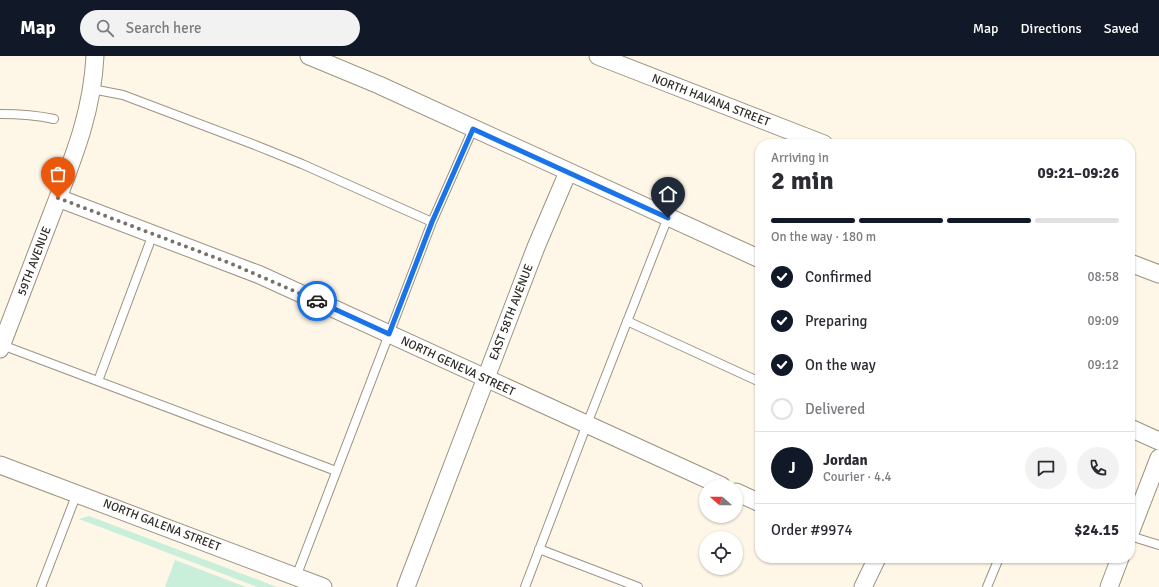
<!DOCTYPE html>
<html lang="en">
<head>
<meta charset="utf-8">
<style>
  :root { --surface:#fff; --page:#f2f2f3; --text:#2b2b33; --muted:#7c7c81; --line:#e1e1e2; --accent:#111827 }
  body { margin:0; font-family:Signika,sans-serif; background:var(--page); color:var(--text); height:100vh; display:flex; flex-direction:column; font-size:15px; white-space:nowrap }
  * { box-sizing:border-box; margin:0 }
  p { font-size:13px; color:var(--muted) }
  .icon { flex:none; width:22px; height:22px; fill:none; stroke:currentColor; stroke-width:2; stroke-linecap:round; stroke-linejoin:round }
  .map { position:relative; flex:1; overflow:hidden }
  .panel { position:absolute; left:755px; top:83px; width:380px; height:424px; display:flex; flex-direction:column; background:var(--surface); border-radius:16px; box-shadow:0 1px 3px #0004 }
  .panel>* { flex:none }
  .needle { width:26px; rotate:291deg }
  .controls { position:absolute; left:699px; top:423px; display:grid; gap:8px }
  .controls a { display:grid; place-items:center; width:44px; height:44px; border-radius:50%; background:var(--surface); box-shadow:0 1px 3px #0004; font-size:20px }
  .pin { position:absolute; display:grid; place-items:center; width:34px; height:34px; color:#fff; margin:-41px -17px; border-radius:50% 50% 50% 0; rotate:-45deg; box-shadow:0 0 4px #0007 }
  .pin .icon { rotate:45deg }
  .courier { position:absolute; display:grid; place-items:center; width:40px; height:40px; margin:-20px; border:3px solid #1a73e8; border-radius:50%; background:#fff; color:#222; box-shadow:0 1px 5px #0007 }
  .head em { font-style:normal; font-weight:700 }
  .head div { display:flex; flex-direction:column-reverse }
  .head { display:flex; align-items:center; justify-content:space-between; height:68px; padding:0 16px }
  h1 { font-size:26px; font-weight:700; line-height:30px }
  .bar { display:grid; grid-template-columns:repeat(4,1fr); gap:6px 4px; align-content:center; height:48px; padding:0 16px }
  .bar i { height:5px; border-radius:3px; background:var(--line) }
  .bar .current { background:var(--accent) }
  .bar p { grid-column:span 4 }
  .line { display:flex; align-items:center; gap:10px; padding:0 16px; border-top:1px solid var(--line) }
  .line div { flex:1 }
  .round { display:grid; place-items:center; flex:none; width:42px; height:42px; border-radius:21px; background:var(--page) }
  ol { padding:0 16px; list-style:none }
  li { display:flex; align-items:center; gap:12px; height:44px }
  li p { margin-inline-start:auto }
  li .icon { padding:4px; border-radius:50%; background:var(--accent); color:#fff; stroke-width:4 }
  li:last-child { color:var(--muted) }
  li i { width:22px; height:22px; border:2px solid var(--line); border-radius:50% }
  header { display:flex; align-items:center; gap:24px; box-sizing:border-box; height:56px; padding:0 20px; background:var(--accent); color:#fff }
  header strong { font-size:19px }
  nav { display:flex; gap:22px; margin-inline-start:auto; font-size:14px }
  .search { width:280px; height:36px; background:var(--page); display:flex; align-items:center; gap:10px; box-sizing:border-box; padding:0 14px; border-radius:22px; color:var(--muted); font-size:15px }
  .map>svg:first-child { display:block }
</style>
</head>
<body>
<header>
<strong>Map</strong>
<div class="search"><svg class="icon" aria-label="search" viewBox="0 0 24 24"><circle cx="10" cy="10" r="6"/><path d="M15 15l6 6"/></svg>Search here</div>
<nav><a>Map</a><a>Directions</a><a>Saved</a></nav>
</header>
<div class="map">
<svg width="1159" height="531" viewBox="0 0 1159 531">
  <rect width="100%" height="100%" fill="#fef7e7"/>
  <path fill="#c9efda" d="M 89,460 L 277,531 L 257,531 L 79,463 Z
    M 175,504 L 246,531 L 165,531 Z"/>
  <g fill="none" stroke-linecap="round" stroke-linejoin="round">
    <defs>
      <path id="lane" d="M 92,33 L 123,39 L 255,89 L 302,108 L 432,166
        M 0,58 C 18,58 36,59 54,63
        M 627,265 L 760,326
        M 2,289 L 336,415
        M 98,325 L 153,178
        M 1130,480 L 1159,489
        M 539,493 L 638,531
        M 296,521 L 432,166 L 473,73
        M 41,531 L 77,437
        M 525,531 L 587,368 L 668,161
        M 987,531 L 999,502"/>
      <path id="street" d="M 309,0 L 379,29 L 760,203
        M 598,0 L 824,88
        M 58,142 L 260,219 L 722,430
        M 1130,207 L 1159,218
        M 0,293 C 17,249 34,204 51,160 C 72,105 92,59 95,0
        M 1130,372 L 1159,385
        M 0,409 L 323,531
        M 736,436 L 760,447
        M 1130,477 L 1159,402
        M 406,531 L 536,191 L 568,116
        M 863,531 L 877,502
        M 1109,531 L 1120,502"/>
    </defs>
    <use href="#lane" stroke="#9c9382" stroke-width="10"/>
    <use href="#street" stroke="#9c9382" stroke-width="19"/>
    <use href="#lane" stroke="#fff" stroke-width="8"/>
    <use href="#street" stroke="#fff" stroke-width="17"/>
  </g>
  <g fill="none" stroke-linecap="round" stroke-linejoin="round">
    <path stroke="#777268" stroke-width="4" stroke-dasharray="0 7.2" d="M 58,142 L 232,208 L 317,245"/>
    <path stroke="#1a73e8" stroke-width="5" d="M 317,245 L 389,278 L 432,166 L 473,73 L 668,162"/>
  </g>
  <g text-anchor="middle" stroke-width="3" stroke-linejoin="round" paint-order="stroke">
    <g font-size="12" fill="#2e2b24" stroke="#fff">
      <text transform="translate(711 44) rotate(21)" y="4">NORTH HAVANA STREET</text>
      <text transform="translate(34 205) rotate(-69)" y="4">59TH AVENUE</text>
      <text transform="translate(511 256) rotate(-69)" y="4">EAST 58TH AVENUE</text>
      <text transform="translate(458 310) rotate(25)" y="4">NORTH GENEVA STREET</text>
      <text transform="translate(162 469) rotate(21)" y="4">NORTH GALENA STREET</text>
    </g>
  </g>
</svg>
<div class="controls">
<a><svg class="needle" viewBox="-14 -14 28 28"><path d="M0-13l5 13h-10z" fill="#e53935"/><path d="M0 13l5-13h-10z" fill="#7c7c81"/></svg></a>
<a><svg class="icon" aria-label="locate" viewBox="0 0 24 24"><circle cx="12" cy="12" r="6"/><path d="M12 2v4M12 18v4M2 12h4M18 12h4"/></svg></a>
</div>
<div class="pin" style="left:58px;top:142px;background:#ea580c"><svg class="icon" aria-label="bag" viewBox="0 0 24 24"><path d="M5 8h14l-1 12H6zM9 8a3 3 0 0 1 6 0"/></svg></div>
<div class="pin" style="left:668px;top:162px;background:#1f2937"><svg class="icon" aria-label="home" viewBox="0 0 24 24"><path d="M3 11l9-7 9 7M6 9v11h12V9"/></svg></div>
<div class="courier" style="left:317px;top:245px"><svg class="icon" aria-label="car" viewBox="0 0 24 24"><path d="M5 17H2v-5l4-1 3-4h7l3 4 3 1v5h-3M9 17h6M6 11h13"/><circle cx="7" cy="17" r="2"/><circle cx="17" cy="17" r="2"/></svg></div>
<section class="panel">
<div class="head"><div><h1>2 min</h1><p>Arriving in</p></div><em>09:21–09:26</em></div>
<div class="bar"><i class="current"></i><i class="current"></i><i class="current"></i><i></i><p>On the way · 180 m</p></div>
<ol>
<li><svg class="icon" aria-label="check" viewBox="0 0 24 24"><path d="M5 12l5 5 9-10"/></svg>Confirmed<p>08:58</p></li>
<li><svg class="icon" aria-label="check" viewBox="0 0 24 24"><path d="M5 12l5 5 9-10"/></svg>Preparing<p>09:09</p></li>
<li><svg class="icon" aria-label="check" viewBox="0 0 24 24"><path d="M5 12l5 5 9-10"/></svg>On the way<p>09:12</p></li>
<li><i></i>Delivered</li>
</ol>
<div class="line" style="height:72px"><b class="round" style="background:var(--accent);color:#fff">J</b><div><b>Jordan</b><p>Courier · 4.4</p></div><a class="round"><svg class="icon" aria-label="chat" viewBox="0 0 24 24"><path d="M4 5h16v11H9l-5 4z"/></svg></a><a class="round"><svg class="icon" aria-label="phone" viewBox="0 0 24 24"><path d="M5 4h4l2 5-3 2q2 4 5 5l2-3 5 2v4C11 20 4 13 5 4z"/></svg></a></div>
<div class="line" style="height:52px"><div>Order #9974</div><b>$24.15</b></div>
</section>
</div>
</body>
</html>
